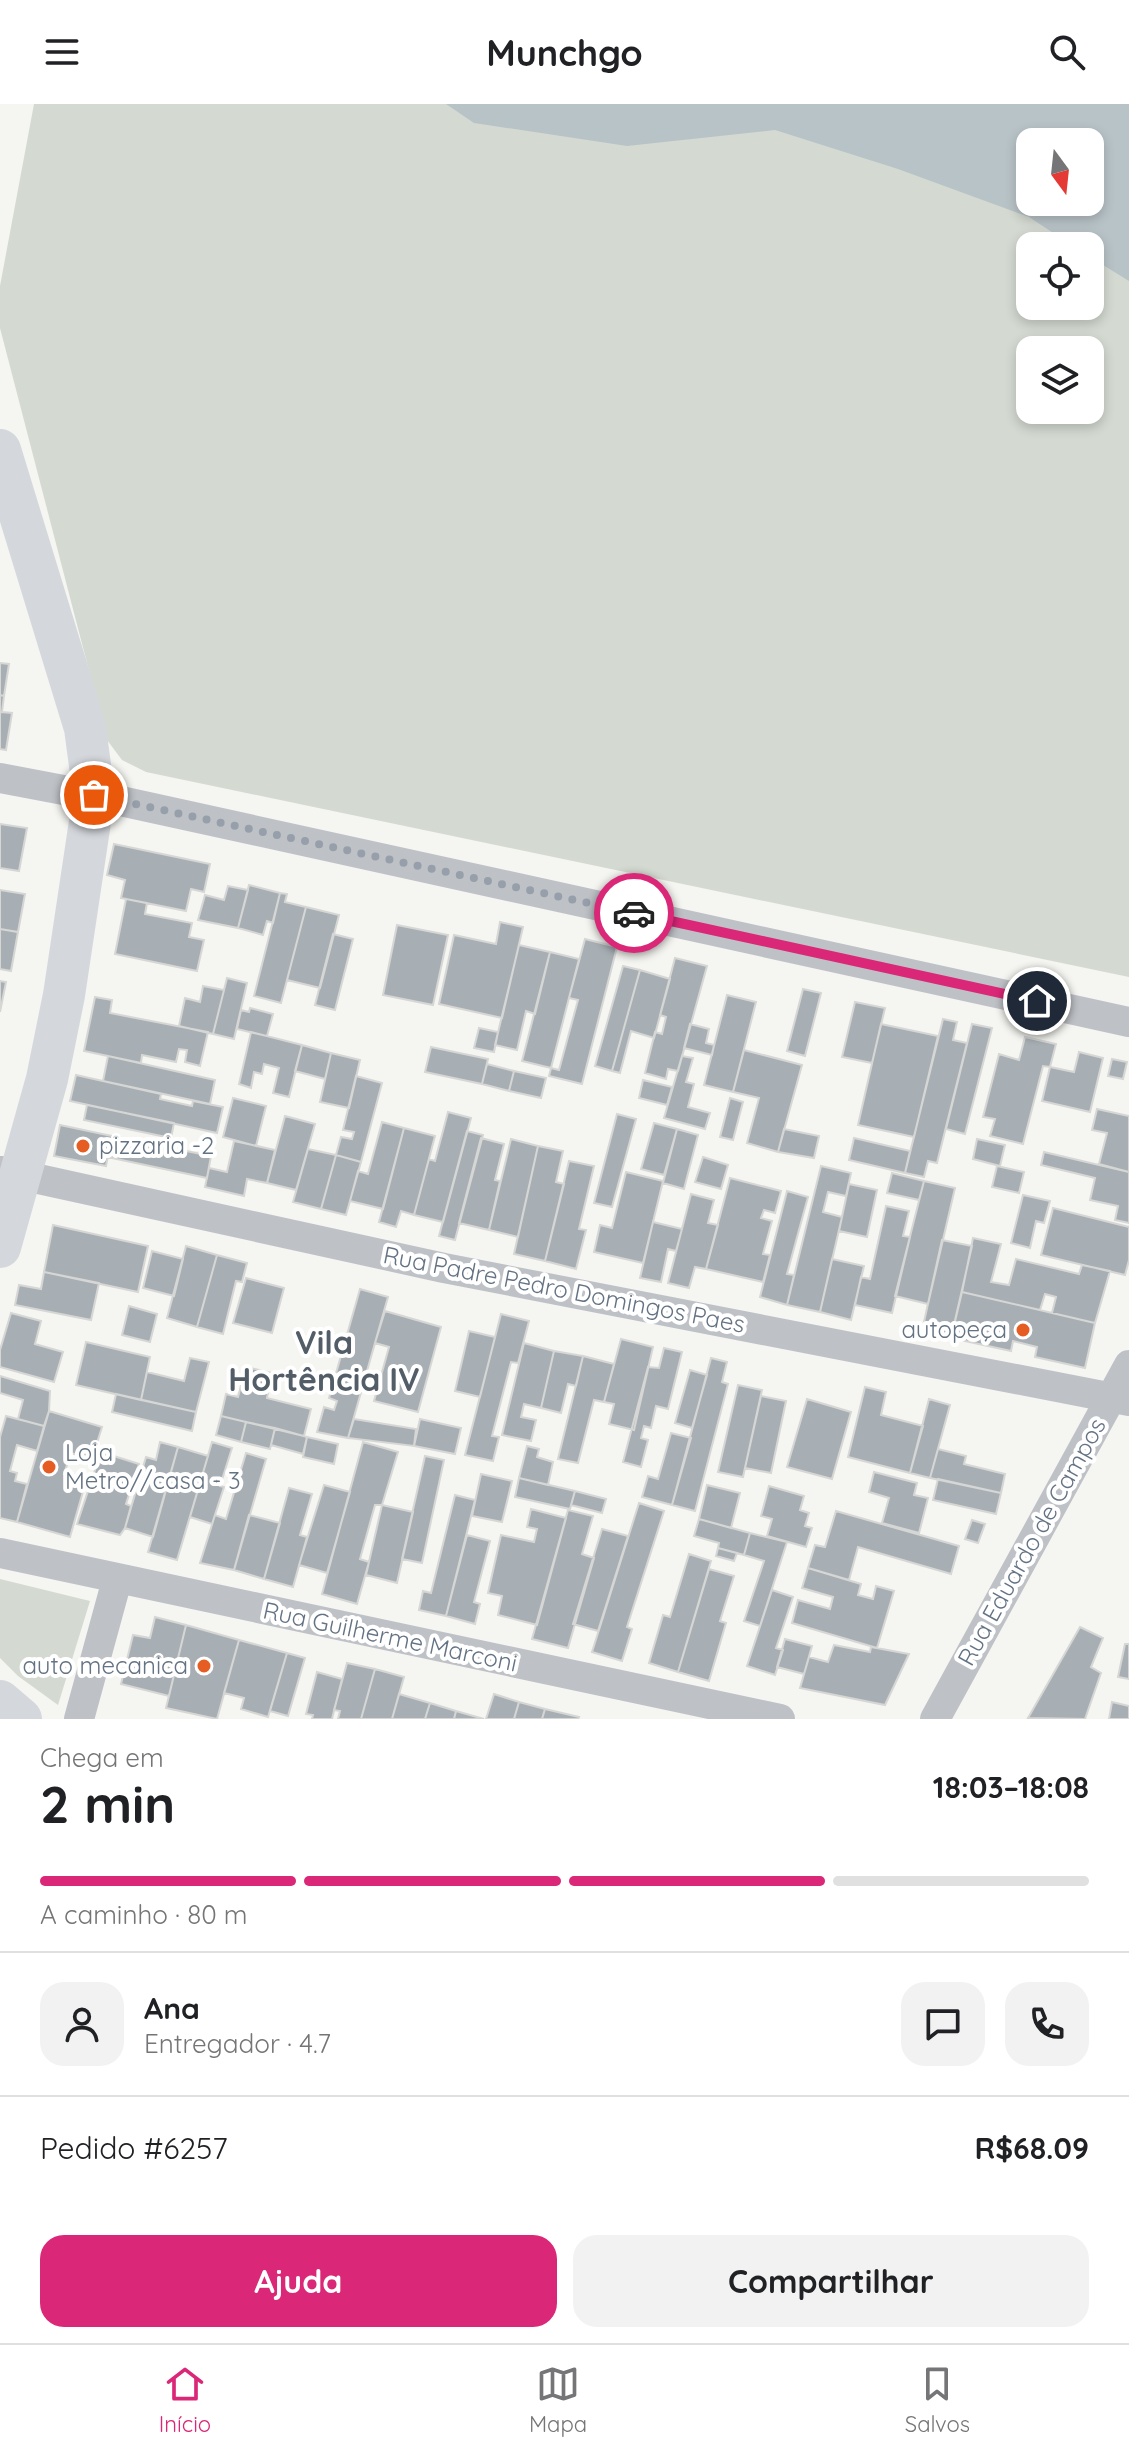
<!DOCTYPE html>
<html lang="pt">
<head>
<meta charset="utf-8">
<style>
  :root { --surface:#fff; --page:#f2f2f2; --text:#202124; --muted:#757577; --line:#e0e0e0; --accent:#db2777 }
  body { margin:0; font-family:Quicksand,sans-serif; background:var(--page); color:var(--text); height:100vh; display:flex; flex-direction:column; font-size:30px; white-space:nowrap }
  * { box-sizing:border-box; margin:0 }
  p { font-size:26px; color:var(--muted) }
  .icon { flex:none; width:44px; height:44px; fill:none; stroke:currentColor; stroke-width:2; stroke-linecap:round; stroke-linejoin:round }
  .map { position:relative; height:1615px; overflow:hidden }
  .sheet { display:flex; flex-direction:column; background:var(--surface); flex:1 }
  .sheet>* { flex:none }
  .needle { width:52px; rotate:165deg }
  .controls { position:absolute; left:1016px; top:24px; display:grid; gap:16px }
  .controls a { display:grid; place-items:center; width:88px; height:88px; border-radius:16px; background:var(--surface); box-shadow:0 4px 12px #0003; font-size:40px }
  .pin { position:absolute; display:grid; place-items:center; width:68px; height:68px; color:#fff; margin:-34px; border:4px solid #fff; border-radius:50%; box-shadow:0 2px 8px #0007 }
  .courier { position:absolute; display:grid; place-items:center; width:80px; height:80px; margin:-40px; border:6px solid #db2777; border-radius:50%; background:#fff; color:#222; box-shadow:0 2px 10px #0007 }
  .overview em { font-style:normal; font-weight:800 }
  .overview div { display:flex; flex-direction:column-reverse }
  .overview { display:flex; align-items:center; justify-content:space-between; height:136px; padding:0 40px }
  h1 { font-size:52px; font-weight:800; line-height:60px }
  .bar { display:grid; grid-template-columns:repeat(4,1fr); gap:12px 8px; align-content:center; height:96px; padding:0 40px }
  .bar i { height:10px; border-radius:6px; background:var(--line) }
  .bar .current { background:var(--accent) }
  .bar p { grid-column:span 4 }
  .line { display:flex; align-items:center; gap:20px; padding:0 40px; border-top:2px solid var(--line) }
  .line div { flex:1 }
  .round { display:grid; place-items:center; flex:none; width:84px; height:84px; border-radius:24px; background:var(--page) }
  .action { display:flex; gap:16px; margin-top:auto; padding:16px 40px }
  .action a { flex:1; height:92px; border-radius:24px; background:var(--accent); color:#fff; font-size:32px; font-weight:800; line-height:92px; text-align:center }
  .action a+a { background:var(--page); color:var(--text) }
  header { display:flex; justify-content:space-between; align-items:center; height:104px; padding:0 40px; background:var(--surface); font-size:36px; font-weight:800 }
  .menu { display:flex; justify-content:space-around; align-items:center; height:112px; border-top:2px solid var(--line); background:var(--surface); font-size:22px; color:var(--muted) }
  .menu a { display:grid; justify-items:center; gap:4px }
  .menu .current { color:var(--accent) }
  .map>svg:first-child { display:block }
</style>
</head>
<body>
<header><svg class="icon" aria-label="menu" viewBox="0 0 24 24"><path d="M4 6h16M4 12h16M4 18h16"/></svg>Munchgo<svg class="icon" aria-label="search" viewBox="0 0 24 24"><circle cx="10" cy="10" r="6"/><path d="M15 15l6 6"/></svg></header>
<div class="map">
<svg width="1129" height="1615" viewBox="0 0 1129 1615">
  <rect width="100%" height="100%" fill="#f5f5f1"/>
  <path fill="#d4dad1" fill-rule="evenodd" d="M 34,0 L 1129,0 L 1129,873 L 146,668 L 122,656 L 107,636 L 0,224 L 0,182 ZM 1030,38 L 1090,38 L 1090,98 L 1030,98 ZM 1030,142 L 1090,142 L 1090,202 L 1030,202 ZM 1030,246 L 1090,246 L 1090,306 L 1030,306 Z
    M 0,1475 L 90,1497 L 58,1601 L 18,1572 L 0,1554 Z"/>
  <path fill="#b8c3c8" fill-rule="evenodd" d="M 446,0 L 1129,0 L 1129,177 L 1090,153 L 1090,142 L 1073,142 L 1029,113 L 898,65 L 775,26 L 627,42 L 474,19 ZM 1030,38 L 1090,38 L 1090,98 L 1030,98 Z"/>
  <path fill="#a7afb5" stroke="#d6d7d4" stroke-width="2" d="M 0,559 L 9,560 L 4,592 L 0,591 Z
    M 0,591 L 4,592 L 2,608 L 12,609 L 6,646 L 0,645 Z
    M 0,720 L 27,724 L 19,767 L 0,764 Z
    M 114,740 L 210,760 L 204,788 L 191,785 L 186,807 L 121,794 L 125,776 L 107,771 Z
    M 249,781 L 280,789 L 273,819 L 267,817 L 263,831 L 238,824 Z
    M 228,782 L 248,786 L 238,824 L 198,816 L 205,791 L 224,796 Z
    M 0,786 L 25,790 L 18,828 L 0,825 Z
    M 280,789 L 287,790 L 285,798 L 306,803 L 281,899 L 254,892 Z
    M 126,795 L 147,799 L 145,810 L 192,819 L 189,833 L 204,836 L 197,867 L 115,850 Z
    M 306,803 L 339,811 L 320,884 L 287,876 Z
    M 500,818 L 523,823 L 502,914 L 439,900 L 454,831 L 496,840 Z
    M 397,821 L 448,831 L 433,901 L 383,891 Z
    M 0,825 L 18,828 L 11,867 L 0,865 Z
    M 333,830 L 353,835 L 335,906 L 315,901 Z
    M 585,835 L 617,843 L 582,980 L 549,972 L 551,964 L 559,966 L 578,896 L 569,894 Z
    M 519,841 L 550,848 L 535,910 L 526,907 L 517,946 L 495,941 Z
    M 550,848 L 579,855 L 551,964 L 522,957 Z
    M 675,854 L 707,862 L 678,967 L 668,965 L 666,975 L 645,969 L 655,928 L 662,930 L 666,913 L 660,911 Z
    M 623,862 L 640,866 L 612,967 L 595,962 Z
    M 640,866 L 670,875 L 654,934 L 631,927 L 620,969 L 612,967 Z
    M 227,874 L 247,879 L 234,935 L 213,930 Z
    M 0,877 L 6,878 L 0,908 Z
    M 203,882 L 224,886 L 213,930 L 179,922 L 185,894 L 200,898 Z
    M 803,885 L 821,889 L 805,952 L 787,947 Z
    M 727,891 L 756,898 L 733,988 L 704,981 Z
    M 95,893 L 112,896 L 110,909 L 208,928 L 200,962 L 185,958 L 187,946 L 179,945 L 176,958 L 142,951 L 141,959 L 84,947 Z
    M 855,898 L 885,904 L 872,959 L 842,953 Z
    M 250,904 L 273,910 L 267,932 L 237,925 L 241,906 L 249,908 Z
    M 943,915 L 957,918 L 953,936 L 967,939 L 937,1059 L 928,1057 L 924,1073 L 905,1069 Z
    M 690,920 L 709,925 L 706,939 L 714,941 L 712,951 L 684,944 Z
    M 881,920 L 938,932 L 914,1033 L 858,1021 Z
    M 972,920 L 992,924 L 965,1030 L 946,1025 Z
    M 479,924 L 498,928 L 494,948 L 474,944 Z
    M 251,928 L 302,941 L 289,993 L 273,989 L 279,964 L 264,960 L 262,970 L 254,968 L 251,984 L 239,980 Z
    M 1025,933 L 1056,940 L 1050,963 L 1043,962 L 1023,1040 L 990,1032 L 995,1015 L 983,1013 L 999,950 L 1019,956 Z
    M 302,941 L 331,949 L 325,975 L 295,967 Z
    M 431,943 L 488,955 L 482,980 L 425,968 Z
    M 744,946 L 802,961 L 778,1048 L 747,1039 L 759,994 L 733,988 Z
    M 1079,948 L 1103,954 L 1090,1008 L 1042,997 L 1050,963 L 1074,968 Z
    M 331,949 L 360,956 L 349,1004 L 320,998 Z
    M 108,952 L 215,976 L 210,1000 L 103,977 Z
    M 682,952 L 693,954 L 686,978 L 694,980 L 688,1003 L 710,1009 L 705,1025 L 664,1014 Z
    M 1112,955 L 1127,958 L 1123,975 L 1108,972 Z
    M 487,960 L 514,967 L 509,987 L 482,980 Z
    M 514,967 L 546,974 L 541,994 L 509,987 Z
    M 76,971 L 161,990 L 160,995 L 192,1002 L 193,997 L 223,1003 L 217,1029 L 70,997 Z
    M 356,972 L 382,979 L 361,1058 L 336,1051 L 341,1033 L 352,1035 L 354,1028 L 343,1026 Z
    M 643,976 L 672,983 L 667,1001 L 639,994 Z
    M 233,994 L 266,1002 L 256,1042 L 223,1033 Z
    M 730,994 L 743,998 L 733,1036 L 720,1033 Z
    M 87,1001 L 174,1019 L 171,1034 L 84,1016 Z
    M 1097,1005 L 1129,1012 L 1129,1068 L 1099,1060 L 1107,1029 L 1092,1026 Z
    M 448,1008 L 471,1014 L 443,1118 L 414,1111 L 429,1055 L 435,1057 Z
    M 617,1010 L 636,1015 L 612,1103 L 594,1099 Z
    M 285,1012 L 315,1020 L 296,1086 L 267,1079 Z
    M 382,1018 L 404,1024 L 383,1105 L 350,1097 L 358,1067 L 368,1070 Z
    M 654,1019 L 677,1025 L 664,1071 L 641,1065 Z
    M 60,1021 L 112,1032 L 106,1062 L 54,1052 Z
    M 404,1024 L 435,1032 L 414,1111 L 401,1107 L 396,1123 L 379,1118 Z
    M 677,1025 L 698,1031 L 684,1085 L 663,1079 Z
    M 784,1025 L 819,1032 L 814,1054 L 778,1048 Z
    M 467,1027 L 483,1031 L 455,1136 L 439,1132 Z
    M 112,1032 L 211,1052 L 207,1074 L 107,1053 Z
    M 481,1034 L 504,1040 L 495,1076 L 500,1077 L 489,1126 L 459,1119 Z
    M 854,1034 L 910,1047 L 905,1069 L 849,1056 Z
    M 511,1035 L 538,1042 L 518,1133 L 489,1126 Z
    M 977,1035 L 1005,1041 L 1000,1062 L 973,1055 Z
    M 234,1037 L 275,1046 L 267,1079 L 247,1075 L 244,1092 L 205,1083 L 209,1064 L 227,1068 Z
    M 538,1042 L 563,1047 L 556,1078 L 564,1080 L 545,1157 L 514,1150 Z
    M 308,1045 L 336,1051 L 321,1105 L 293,1098 Z
    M 1044,1048 L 1129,1068 L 1129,1119 L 1115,1116 L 1118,1102 L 1090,1096 L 1095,1074 L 1041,1061 Z
    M 336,1051 L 361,1058 L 346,1111 L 321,1105 Z
    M 703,1053 L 728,1061 L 721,1085 L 695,1078 Z
    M 569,1057 L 594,1062 L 579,1125 L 586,1126 L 576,1165 L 545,1157 Z
    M 821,1062 L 851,1069 L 846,1092 L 828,1088 L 823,1108 L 842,1113 L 820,1208 L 787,1201 Z
    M 997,1062 L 1024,1068 L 1019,1089 L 992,1083 Z
    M 626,1068 L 663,1077 L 643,1159 L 594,1148 L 600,1121 L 612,1124 Z
    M 892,1069 L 924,1077 L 919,1096 L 887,1089 Z
    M 730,1074 L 781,1087 L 775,1109 L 764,1106 L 761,1114 L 772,1117 L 763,1150 L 770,1151 L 763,1178 L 706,1165 Z
    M 924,1077 L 955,1084 L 928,1200 L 895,1192 Z
    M 849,1080 L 877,1086 L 867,1133 L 839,1127 Z
    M 787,1087 L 808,1093 L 787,1170 L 794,1171 L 787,1201 L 760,1193 Z
    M 691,1090 L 714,1096 L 708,1119 L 718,1121 L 706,1165 L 695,1163 L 689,1184 L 668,1179 Z
    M 1023,1091 L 1050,1097 L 1044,1119 L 1036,1117 L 1030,1144 L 1011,1139 Z
    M 886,1102 L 909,1107 L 903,1132 L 910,1133 L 892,1209 L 855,1201 L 861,1173 L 870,1175 Z
    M 1053,1104 L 1129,1123 L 1129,1156 L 1125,1171 L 1041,1151 Z
    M 653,1118 L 682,1125 L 676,1147 L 668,1145 L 661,1178 L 640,1174 Z
    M 53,1121 L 148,1142 L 138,1188 L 44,1168 Z
    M 973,1134 L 1001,1140 L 991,1178 L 1009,1181 L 1016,1155 L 1079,1170 L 1082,1161 L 1110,1167 L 1095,1219 L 1052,1209 L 1056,1193 L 1045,1190 L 1040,1206 L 962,1188 Z
    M 942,1136 L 972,1142 L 951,1234 L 922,1227 Z
    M 186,1142 L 217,1151 L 197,1223 L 167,1214 Z
    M 152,1147 L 183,1155 L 174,1192 L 143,1184 Z
    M 217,1151 L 247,1159 L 242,1178 L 236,1177 L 223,1230 L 197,1223 Z
    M 832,1155 L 864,1162 L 851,1216 L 820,1208 Z
    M 44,1168 L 99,1179 L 91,1216 L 15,1201 L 19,1181 L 41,1185 Z
    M 246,1174 L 284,1184 L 272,1229 L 233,1219 Z
    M 360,1185 L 388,1193 L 348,1334 L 317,1328 L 324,1303 L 334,1306 L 337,1297 L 329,1294 Z
    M 962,1188 L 1095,1219 L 1085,1264 L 1035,1253 L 1037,1243 L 1013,1237 L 1011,1247 L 951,1234 Z
    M 129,1202 L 157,1210 L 150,1238 L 122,1231 Z
    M 385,1207 L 441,1223 L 418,1308 L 374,1297 L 389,1243 L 375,1239 Z
    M 11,1209 L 41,1217 L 35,1240 L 63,1248 L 54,1278 L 0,1263 L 0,1246 Z
    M 501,1210 L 529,1217 L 518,1259 L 511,1258 L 492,1332 L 499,1333 L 493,1357 L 465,1351 Z
    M 469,1227 L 495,1233 L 480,1293 L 455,1287 Z
    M 621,1235 L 653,1243 L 634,1326 L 609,1320 L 614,1300 L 604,1298 Z
    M 86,1238 L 150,1253 L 141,1296 L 76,1281 Z
    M 524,1239 L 554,1247 L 541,1304 L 524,1300 L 521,1313 L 536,1316 L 531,1337 L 502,1331 Z
    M 664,1244 L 682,1248 L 668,1305 L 656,1302 L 651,1324 L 644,1322 L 641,1334 L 648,1336 L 641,1363 L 623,1358 L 648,1263 L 659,1264 Z
    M 554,1247 L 583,1252 L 576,1282 L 568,1280 L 561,1309 L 541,1304 Z
    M 583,1252 L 614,1260 L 604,1298 L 594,1296 L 578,1359 L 558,1355 Z
    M 190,1254 L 209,1258 L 196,1308 L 141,1296 L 147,1268 L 184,1277 Z
    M 711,1254 L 727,1258 L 722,1278 L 728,1280 L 695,1407 L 672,1401 Z
    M 246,1263 L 272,1269 L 267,1294 L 311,1305 L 304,1332 L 221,1312 L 226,1290 L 238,1293 Z
    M 690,1266 L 707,1271 L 692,1324 L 675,1319 Z
    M 0,1272 L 50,1287 L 49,1307 L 44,1322 L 18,1315 L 23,1296 L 0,1289 Z
    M 738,1281 L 762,1286 L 743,1373 L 718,1368 Z
    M 865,1283 L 886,1288 L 881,1311 L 923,1322 L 910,1369 L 848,1353 Z
    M 116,1290 L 196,1308 L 192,1327 L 112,1308 Z
    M 761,1292 L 786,1297 L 771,1369 L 745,1364 Z
    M 807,1295 L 851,1308 L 832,1375 L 787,1363 Z
    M 929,1295 L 950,1301 L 930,1374 L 910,1369 Z
    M 49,1307 L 102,1323 L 92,1355 L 71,1349 L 64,1370 L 86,1377 L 70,1433 L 17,1418 Z
    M 6,1312 L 44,1322 L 37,1347 L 17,1341 L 10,1367 L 17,1369 L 15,1377 L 27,1380 L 17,1418 L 0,1414 L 0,1333 Z
    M 221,1312 L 246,1318 L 241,1338 L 216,1331 Z
    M 354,1315 L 416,1325 L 414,1342 L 348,1334 Z
    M 420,1315 L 461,1324 L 455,1350 L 414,1342 Z
    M 246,1318 L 275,1324 L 270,1345 L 241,1338 Z
    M 275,1324 L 307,1333 L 303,1350 L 271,1341 Z
    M 671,1329 L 691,1334 L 672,1401 L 642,1393 L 648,1372 L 658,1375 Z
    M 307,1333 L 338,1340 L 334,1360 L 303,1353 Z
    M 160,1338 L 178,1343 L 153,1433 L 125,1424 L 146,1353 L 156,1356 Z
    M 212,1338 L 232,1344 L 220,1382 L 224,1383 L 212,1420 L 190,1413 Z
    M 363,1338 L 398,1348 L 382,1401 L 375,1401 L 360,1455 L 369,1458 L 357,1500 L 322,1490 Z
    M 527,1342 L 539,1345 L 537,1353 L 553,1358 L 548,1381 L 519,1374 Z
    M 178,1343 L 208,1352 L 177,1456 L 148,1448 Z
    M 938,1345 L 966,1352 L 964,1360 L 1005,1370 L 1001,1389 L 930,1374 Z
    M 101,1348 L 139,1360 L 126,1400 L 131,1402 L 125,1424 L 120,1431 L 77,1420 Z
    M 246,1349 L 266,1355 L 234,1466 L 200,1459 L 215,1411 L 226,1415 Z
    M 425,1352 L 444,1356 L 422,1459 L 402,1455 Z
    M 874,1368 L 917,1379 L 914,1391 L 928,1394 L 919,1429 L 882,1419 L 889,1394 L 869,1388 Z
    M 481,1370 L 512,1377 L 502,1418 L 472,1412 Z
    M 519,1374 L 575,1387 L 570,1405 L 515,1393 Z
    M 938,1375 L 1001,1389 L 996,1410 L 933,1396 Z
    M 324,1381 L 350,1388 L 327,1469 L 299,1461 Z
    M 707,1381 L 740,1389 L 731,1424 L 699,1415 Z
    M 769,1382 L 804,1392 L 800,1406 L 809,1409 L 805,1422 L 812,1424 L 806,1443 L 767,1432 L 772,1415 L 761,1412 Z
    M 289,1384 L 312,1390 L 300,1431 L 307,1433 L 293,1483 L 264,1475 Z
    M 575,1387 L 606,1395 L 602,1409 L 571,1401 Z
    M 455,1391 L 475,1396 L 446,1512 L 419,1506 L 423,1487 L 431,1489 Z
    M 639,1399 L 664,1407 L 627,1523 L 632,1525 L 622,1557 L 592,1548 Z
    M 382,1401 L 413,1408 L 397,1479 L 366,1471 Z
    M 531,1405 L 566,1414 L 537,1521 L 498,1511 L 502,1492 L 488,1489 L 501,1431 L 534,1438 L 537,1425 L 527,1423 Z
    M 568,1406 L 593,1412 L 582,1450 L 594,1454 L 568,1544 L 532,1535 Z
    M 836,1407 L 959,1442 L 951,1470 L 858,1443 L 849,1476 L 808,1464 L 815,1441 L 825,1443 Z
    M 249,1411 L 280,1419 L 264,1475 L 234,1466 Z
    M 699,1415 L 750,1429 L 744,1451 L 718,1444 L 719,1439 L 694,1432 Z
    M 972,1416 L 985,1420 L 978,1439 L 965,1435 Z
    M 602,1425 L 628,1432 L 598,1527 L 573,1520 Z
    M 750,1429 L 787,1438 L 760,1522 L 744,1517 L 764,1457 L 744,1451 Z
    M 467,1431 L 490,1437 L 474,1498 L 480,1500 L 475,1520 L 446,1512 Z
    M 718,1444 L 737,1449 L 734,1457 L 716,1452 Z
    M 689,1450 L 711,1457 L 678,1568 L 649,1559 L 663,1511 L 670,1513 Z
    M 808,1464 L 861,1480 L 858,1491 L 873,1495 L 876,1482 L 894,1487 L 877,1544 L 792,1519 L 798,1496 L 830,1505 L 833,1493 L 802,1484 Z
    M 709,1465 L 734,1472 L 720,1517 L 726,1519 L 709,1577 L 678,1568 Z
    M 772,1486 L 793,1493 L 776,1544 L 783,1546 L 775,1571 L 747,1562 Z
    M 155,1513 L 186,1521 L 169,1592 L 121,1580 L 133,1531 L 150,1534 Z
    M 186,1521 L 239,1536 L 217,1615 L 166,1604 Z
    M 1080,1523 L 1103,1534 L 1091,1563 L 1101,1569 L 1085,1615 L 1028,1614 Z
    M 785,1535 L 812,1542 L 804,1570 L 777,1563 Z
    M 239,1536 L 287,1549 L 268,1613 L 241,1605 L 244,1594 L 224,1589 Z
    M 1125,1540 L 1129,1540 L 1129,1575 L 1118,1573 Z
    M 834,1541 L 870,1548 L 871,1543 L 909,1550 L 885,1601 L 800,1584 L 809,1553 L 828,1558 Z
    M 287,1549 L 305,1554 L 288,1612 L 270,1607 Z
    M 347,1559 L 375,1565 L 361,1615 L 338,1615 L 340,1607 L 334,1606 Z
    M 375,1565 L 404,1573 L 392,1615 L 361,1615 Z
    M 317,1568 L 342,1575 L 332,1615 L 312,1615 L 313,1611 L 306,1610 Z
    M 399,1590 L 430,1599 L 425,1615 L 392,1615 Z
    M 494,1590 L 519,1598 L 514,1615 L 486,1615 Z
    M 519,1598 L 545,1605 L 542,1615 L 514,1615 Z
    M 1112,1598 L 1129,1602 L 1129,1615 L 1109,1615 Z
    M 430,1599 L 456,1607 L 454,1615 L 425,1615 Z
    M 545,1605 L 579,1613 L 578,1615 L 542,1615 Z
    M 456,1607 L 484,1615 L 454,1615 Z"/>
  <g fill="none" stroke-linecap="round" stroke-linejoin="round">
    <path stroke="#bec1c6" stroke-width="30" d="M 0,674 L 116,696 L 1129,918
      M 2,1067 L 444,1164 L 1129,1297
      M 0,1449 L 780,1615
      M 79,1615 L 117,1476
      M 935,1615 L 1129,1261"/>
    <path stroke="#d4d8dc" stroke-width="42" d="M 0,346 L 85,624 L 94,691 L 64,891 L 47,975 L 0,1143
      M 0,1597 L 21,1615"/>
  </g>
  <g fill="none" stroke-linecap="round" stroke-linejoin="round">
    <path stroke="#97a0aa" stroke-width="8" stroke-dasharray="0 14.4" d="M 94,691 L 634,809"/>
    <path stroke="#db2777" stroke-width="10" d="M 634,809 L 1037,897"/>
  </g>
  <g fill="#e55d22" stroke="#fff" stroke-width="3">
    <circle cx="83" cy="1042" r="8"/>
    <circle cx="1023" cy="1226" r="8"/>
    <circle cx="49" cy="1363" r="8"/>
    <circle cx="204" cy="1562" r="8"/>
  </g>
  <g text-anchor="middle" stroke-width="8" stroke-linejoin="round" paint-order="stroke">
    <g font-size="24" fill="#647383" stroke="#fff" text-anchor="start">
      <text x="99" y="1050">pizzaria -2</text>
      <text x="1007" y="1234" text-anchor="end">autopeça</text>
      <text x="65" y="1357">Loja<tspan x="65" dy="28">Metro//casa - 3</tspan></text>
      <text x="188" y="1570" text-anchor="end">auto mecanica</text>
    </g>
    <g font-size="24" fill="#647383" stroke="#fff">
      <text transform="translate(564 1186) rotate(11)" y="8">Rua Padre Pedro Domingos Paes</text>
      <text transform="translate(1032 1438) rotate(-61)" y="8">Rua Eduardo de Campos</text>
      <text transform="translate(390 1533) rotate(12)" y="8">Rua Guilherme Marconi</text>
    </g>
    <g font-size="32" font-weight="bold" fill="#525d68" stroke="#fff">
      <text x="324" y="1250">Vila<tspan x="324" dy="37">Hortência IV</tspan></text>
    </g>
  </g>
</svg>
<div class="controls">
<a><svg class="needle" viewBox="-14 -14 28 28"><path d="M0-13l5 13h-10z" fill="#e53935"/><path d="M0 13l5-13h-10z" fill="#757577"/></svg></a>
<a><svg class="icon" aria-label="locate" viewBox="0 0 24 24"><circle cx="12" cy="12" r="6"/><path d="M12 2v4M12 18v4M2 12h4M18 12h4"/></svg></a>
<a><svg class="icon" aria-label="layers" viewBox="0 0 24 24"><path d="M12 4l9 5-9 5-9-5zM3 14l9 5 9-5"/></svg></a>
</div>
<div class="pin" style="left:94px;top:691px;background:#ea580c"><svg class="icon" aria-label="bag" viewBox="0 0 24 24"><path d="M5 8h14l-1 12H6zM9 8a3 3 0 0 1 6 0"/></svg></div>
<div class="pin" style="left:1037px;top:897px;background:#1f2937"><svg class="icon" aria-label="home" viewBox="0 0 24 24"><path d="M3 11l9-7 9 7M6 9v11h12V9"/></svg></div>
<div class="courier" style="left:634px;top:809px"><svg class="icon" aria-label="car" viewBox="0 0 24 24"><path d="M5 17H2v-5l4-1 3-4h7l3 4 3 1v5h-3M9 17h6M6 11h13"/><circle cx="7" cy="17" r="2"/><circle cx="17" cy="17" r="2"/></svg></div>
</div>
<section class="sheet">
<div class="overview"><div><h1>2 min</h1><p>Chega em</p></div><em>18:03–18:08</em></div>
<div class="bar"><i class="current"></i><i class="current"></i><i class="current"></i><i></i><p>A caminho · 80 m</p></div>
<div class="line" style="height:144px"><a class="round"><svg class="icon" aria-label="person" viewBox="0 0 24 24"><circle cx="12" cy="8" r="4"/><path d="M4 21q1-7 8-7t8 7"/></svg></a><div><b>Ana</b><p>Entregador · 4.7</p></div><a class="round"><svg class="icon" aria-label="chat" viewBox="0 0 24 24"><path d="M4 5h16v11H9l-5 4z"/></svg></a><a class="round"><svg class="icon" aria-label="phone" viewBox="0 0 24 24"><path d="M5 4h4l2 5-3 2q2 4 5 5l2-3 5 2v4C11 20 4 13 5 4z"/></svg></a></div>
<div class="line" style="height:104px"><div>Pedido #6257</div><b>R$68.09</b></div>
<div class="action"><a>Ajuda</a><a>Compartilhar</a></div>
</section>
<nav class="menu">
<a class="current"><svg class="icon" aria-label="home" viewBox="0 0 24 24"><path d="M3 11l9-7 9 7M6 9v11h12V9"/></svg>Início</a>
<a><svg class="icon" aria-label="map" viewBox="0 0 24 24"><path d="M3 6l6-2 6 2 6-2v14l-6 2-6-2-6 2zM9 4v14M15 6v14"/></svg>Mapa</a>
<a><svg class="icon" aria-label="saved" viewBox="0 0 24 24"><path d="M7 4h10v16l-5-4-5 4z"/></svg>Salvos</a>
</nav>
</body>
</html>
